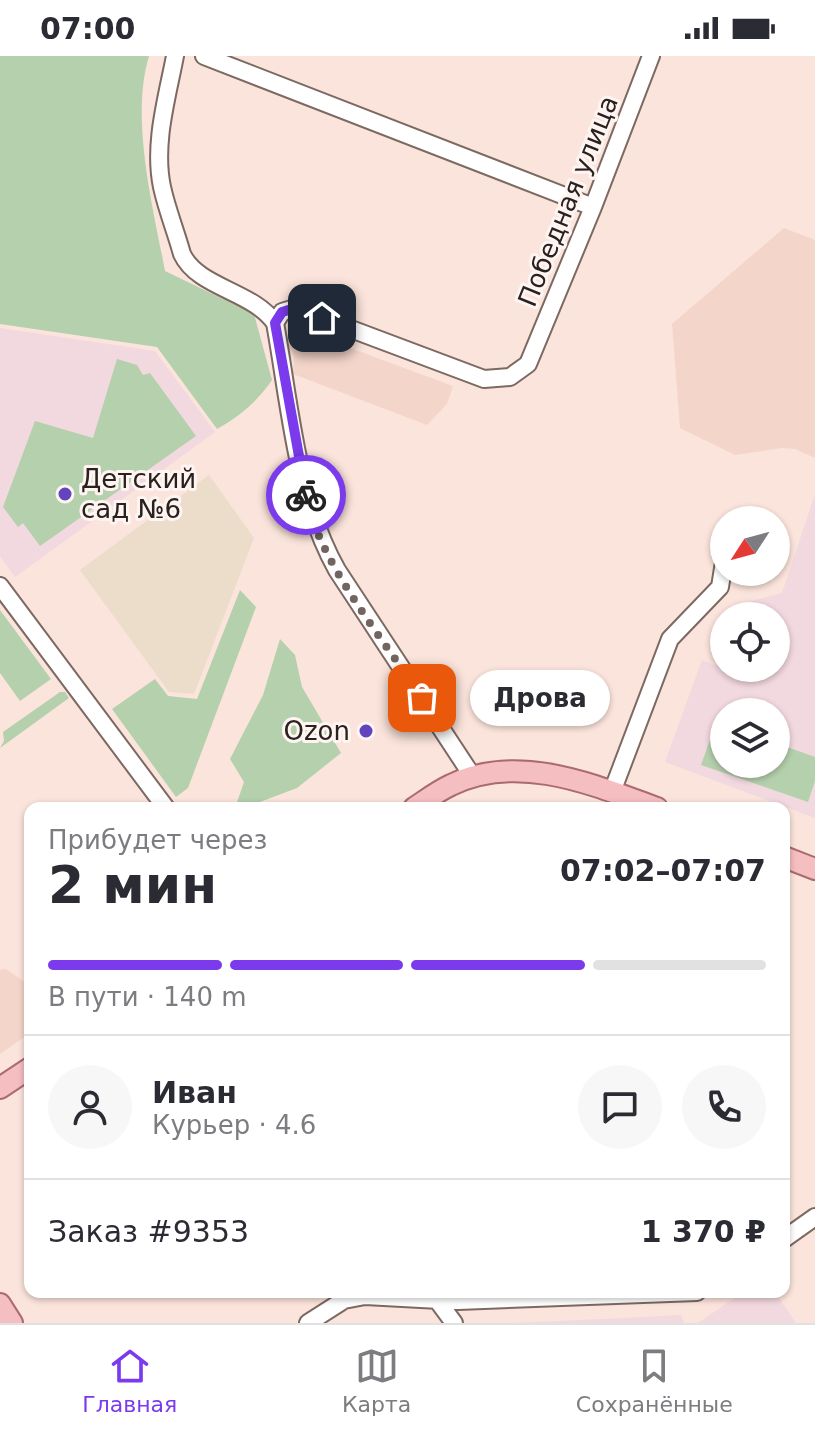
<!DOCTYPE html>
<html lang="ru">
<head>
<meta charset="utf-8">
<style>
  :root { --surface:#fff; --page:#f7f7f7; --text:#2b2b33; --muted:#7c7c81; --line:#e1e1e2; --accent:#7c3aed }
  body { margin:0; font-family:"DejaVu Sans",sans-serif; background:var(--page); color:var(--text); height:100vh; display:flex; flex-direction:column; font-size:30px; white-space:nowrap }
  * { box-sizing:border-box; margin:0 }
  p { font-size:26px; color:var(--muted) }
  .icon { flex:none; width:44px; height:44px; fill:none; stroke:currentColor; stroke-width:2; stroke-linecap:round; stroke-linejoin:round }
  .map { position:relative; flex:1; overflow:hidden }
  .details { position:absolute; left:24px; top:746px; width:766px; height:496px; display:flex; flex-direction:column; background:var(--surface); border-radius:16px; box-shadow:0 2px 6px #0004 }
  .details>* { flex:none }
  .needle { width:52px; rotate:234deg }
  .buttons { position:absolute; left:710px; top:450px; display:grid; gap:16px }
  .buttons a { display:grid; place-items:center; width:80px; height:80px; border-radius:50%; background:var(--surface); box-shadow:0 2px 6px #0004; font-size:40px }
  .pin { position:absolute; display:grid; place-items:center; width:68px; height:68px; color:#fff; margin:-34px; border-radius:16px; box-shadow:0 4px 12px #0006 }
  .courier { position:absolute; display:grid; place-items:center; width:80px; height:80px; margin:-40px; border:6px solid #7c3aed; border-radius:50%; background:#fff; color:#222; box-shadow:0 2px 10px #0007 }
  .bubble { position:absolute; height:56px; border-radius:28px; background:var(--surface); box-shadow:0 2px 6px #0004; font-size:26px; font-weight:700; line-height:56px; text-align:center }
  .headline em { font-style:normal; font-weight:700 }
  .headline div { display:flex; flex-direction:column-reverse }
  .headline { display:flex; align-items:center; justify-content:space-between; height:136px; padding:0 24px }
  h1 { font-size:52px; font-weight:700; line-height:60px }
  .bar { display:grid; grid-template-columns:repeat(4,1fr); gap:12px 8px; align-content:center; height:96px; padding:0 24px }
  .bar i { height:10px; border-radius:6px; background:var(--line) }
  .bar .on { background:var(--accent) }
  .bar p { grid-column:span 4 }
  .line { display:flex; align-items:center; gap:20px; padding:0 24px; border-top:2px solid var(--line) }
  .line div { flex:1 }
  .round { display:grid; place-items:center; flex:none; width:84px; height:84px; border-radius:42px; background:var(--page) }
  .status { display:flex; justify-content:space-between; align-items:center; height:56px; padding:0 40px; background:var(--surface); direction:ltr }
  .status svg { height:22px; fill:currentColor }
  .tabs { display:flex; justify-content:space-around; align-items:center; height:112px; border-top:2px solid var(--line); background:var(--surface); font-size:22px; color:var(--muted) }
  .tabs a { display:grid; justify-items:center; gap:4px }
  .tabs .on { color:var(--accent) }
  .map>svg:first-child { display:block }
</style>
</head>
<body>
<div class="status"><b>07:00</b><svg viewBox="0 0 49 12"><path d="M0 12V9h3v3zM5 12V6h3v6zM10 12V3h3v9zM15 12V0h3v12zM26 1h20v11H26zM47 4h2v5h-2z"/></svg></div>
<div class="map">
<svg width="815" height="1267" viewBox="0 0 815 1267">
  <rect width="100%" height="100%" fill="#fbe4db"/>
  <path fill="#f4d5ca" d="M 784,172 L 815,184 L 815,402 L 795,393 L 782,392 L 735,399 L 680,372 L 672,268 Z
    M 296,272 L 453,330 L 447,348 L 427,369 L 293,318 L 294,299 L 288,289 Z
    M 6,913 L 30,930 L 30,977 L 0,998 L 0,914 Z"/>
  <path fill="#f2d8df" fill-rule="evenodd" d="M 0,272 L 155,295 L 215,376 L 15,521 L 0,500 Z
    M 815,438 L 815,762 L 665,706 L 702,604 L 716,610 L 724,591 L 724,612 L 776,612 L 776,560 L 736,560 L 740,548 L 782,537 ZM 724,656 L 776,656 L 776,708 L 724,708 Z
    M 743,1236 L 775,1236 L 796,1267 L 698,1267 Z
    M 681,1259 L 684,1267 L 515,1267 L 644,1261 Z"/>
  <path fill="#ebddca" d="M 209,419 L 254,482 L 194,638 L 169,636 L 80,514 Z"/>
  <path fill="#b5d0ad" d="M 0,0 L 149,0 C 130,63 153,151 165,215 L 254,258 L 272,324 C 257,346 240,360 217,373 L 157,291 L 0,268 Z
    M 117,303 L 137,309 L 143,319 L 150,317 L 196,380 L 40,490 L 23,467 L 18,471 L 3,451 L 35,365 L 93,382 Z
    M 240,534 L 256,551 L 188,732 L 176,741 L 112,653 L 155,623 L 168,640 L 197,643 Z
    M 0,554 L 51,623 L 20,645 L 0,617 Z
    M 280,583 L 295,599 L 302,631 L 341,697 L 297,732 L 244,752 L 235,752 L 244,726 L 230,703 L 263,639 Z
    M 60,636 L 65,636 L 69,642 L 0,692 L 4,685 L 3,676 Z
    M 716,667 L 724,670 L 724,708 L 776,708 L 776,687 L 815,701 L 815,725 L 808,746 L 701,709 Z"/>
  <g fill="none" stroke-linecap="round" stroke-linejoin="round">
    <defs>
      <path id="minor" d="M 175,0 C 167,42 153,88 162,131 C 167,154 176,176 182,198 C 198,232 253,235 275,267
        M 204,0 L 593,151
        M 0,530 L 166,752
        M 473,721 L 337,514 C 296,441 290,349 275,267 L 282,256 L 295,252 L 484,323 L 510,321 L 528,308 L 593,151 L 651,0
        M 612,736 L 670,583 L 720,531 L 724,506
        M 784,1183 L 815,1161
        M 437,1244 L 454,1267
        M 308,1267 L 344,1244 L 365,1240 L 458,1245 L 697,1236"/>
      <path id="major" d="M 414,752 C 426,744 438,735 451,729 C 518,696 594,729 657,752
        M 784,801 L 815,813
        M 0,1032 L 30,1012
        M 0,1248 L 12,1267"/>
    </defs>
    <use href="#minor" stroke="#7c6961" stroke-width="20"/>
    <use href="#major" stroke="#aa6b6d" stroke-width="24"/>
    <use href="#minor" stroke="#fff" stroke-width="16"/>
    <use href="#major" stroke="#f5bec1" stroke-width="20"/>
  </g>
  <g fill="none" stroke-linecap="round" stroke-linejoin="round">
    <path stroke="#726560" stroke-width="8" stroke-dasharray="0 14.4" d="M 306,439 C 318,506 385,585 422,642"/>
    <path stroke="#7c3aed" stroke-width="10" d="M 306,439 L 275,267 L 282,256 L 295,252 L 322,262"/>
  </g>
  <g fill="#6244bd" stroke="#fef4f1" stroke-width="3">
    <circle cx="65" cy="438" r="8"/>
    <circle cx="366" cy="675" r="8"/>
  </g>
  <g text-anchor="middle" stroke-width="6" stroke-linejoin="round" paint-order="stroke">
    <g font-size="26" fill="#29211e" stroke="#fef4f1">
      <text transform="translate(568 145) rotate(-68)" y="9">Победная улица</text>
    </g>
    <g font-size="26" fill="#29211e" stroke="#fef4f1" text-anchor="start">
      <text x="81" y="432">Детский<tspan x="81" dy="30">сад №6</tspan></text>
      <text x="350" y="684" text-anchor="end">Ozon</text>
    </g>
  </g>
</svg>
<div class="buttons">
<a><svg class="needle" viewBox="-14 -14 28 28"><path d="M0-13l5 13h-10z" fill="#e53935"/><path d="M0 13l5-13h-10z" fill="#7c7c81"/></svg></a>
<a><svg class="icon" aria-label="locate" viewBox="0 0 24 24"><circle cx="12" cy="12" r="6"/><path d="M12 2v4M12 18v4M2 12h4M18 12h4"/></svg></a>
<a><svg class="icon" aria-label="layers" viewBox="0 0 24 24"><path d="M12 4l9 5-9 5-9-5zM3 14l9 5 9-5"/></svg></a>
</div>
<div class="pin" style="left:422px;top:642px;background:#ea580c"><svg class="icon" aria-label="bag" viewBox="0 0 24 24"><path d="M5 8h14l-1 12H6zM9 8a3 3 0 0 1 6 0"/></svg></div>
<div class="pin" style="left:322px;top:262px;background:#1f2937"><svg class="icon" aria-label="home" viewBox="0 0 24 24"><path d="M3 11l9-7 9 7M6 9v11h12V9"/></svg></div>
<div class="courier" style="left:306px;top:439px"><svg class="icon" aria-label="bike" viewBox="0 0 24 24"><circle cx="6" cy="16" r="4"/><circle cx="18" cy="16" r="4"/><path d="M6 16l4-8h5l3 8M10 8l3 8H6M13 5h3"/></svg></div>
<div class="bubble" style="left:470px;top:614px;width:140px">Дрова</div>
<section class="details">
<div class="headline"><div><h1>2 мин</h1><p>Прибудет через</p></div><em>07:02–07:07</em></div>
<div class="bar"><i class="on"></i><i class="on"></i><i class="on"></i><i></i><p>В пути · 140 m</p></div>
<div class="line" style="height:144px"><a class="round"><svg class="icon" aria-label="person" viewBox="0 0 24 24"><circle cx="12" cy="8" r="4"/><path d="M4 21q1-7 8-7t8 7"/></svg></a><div><b>Иван</b><p>Курьер · 4.6</p></div><a class="round"><svg class="icon" aria-label="chat" viewBox="0 0 24 24"><path d="M4 5h16v11H9l-5 4z"/></svg></a><a class="round"><svg class="icon" aria-label="phone" viewBox="0 0 24 24"><path d="M5 4h4l2 5-3 2q2 4 5 5l2-3 5 2v4C11 20 4 13 5 4z"/></svg></a></div>
<div class="line" style="height:104px"><div>Заказ #9353</div><b>1 370 ₽</b></div>
</section>
</div>
<nav class="tabs">
<a class="on"><svg class="icon" aria-label="home" viewBox="0 0 24 24"><path d="M3 11l9-7 9 7M6 9v11h12V9"/></svg>Главная</a>
<a><svg class="icon" aria-label="map" viewBox="0 0 24 24"><path d="M3 6l6-2 6 2 6-2v14l-6 2-6-2-6 2zM9 4v14M15 6v14"/></svg>Карта</a>
<a><svg class="icon" aria-label="saved" viewBox="0 0 24 24"><path d="M7 4h10v16l-5-4-5 4z"/></svg>Сохранённые</a>
</nav>
</body>
</html>
